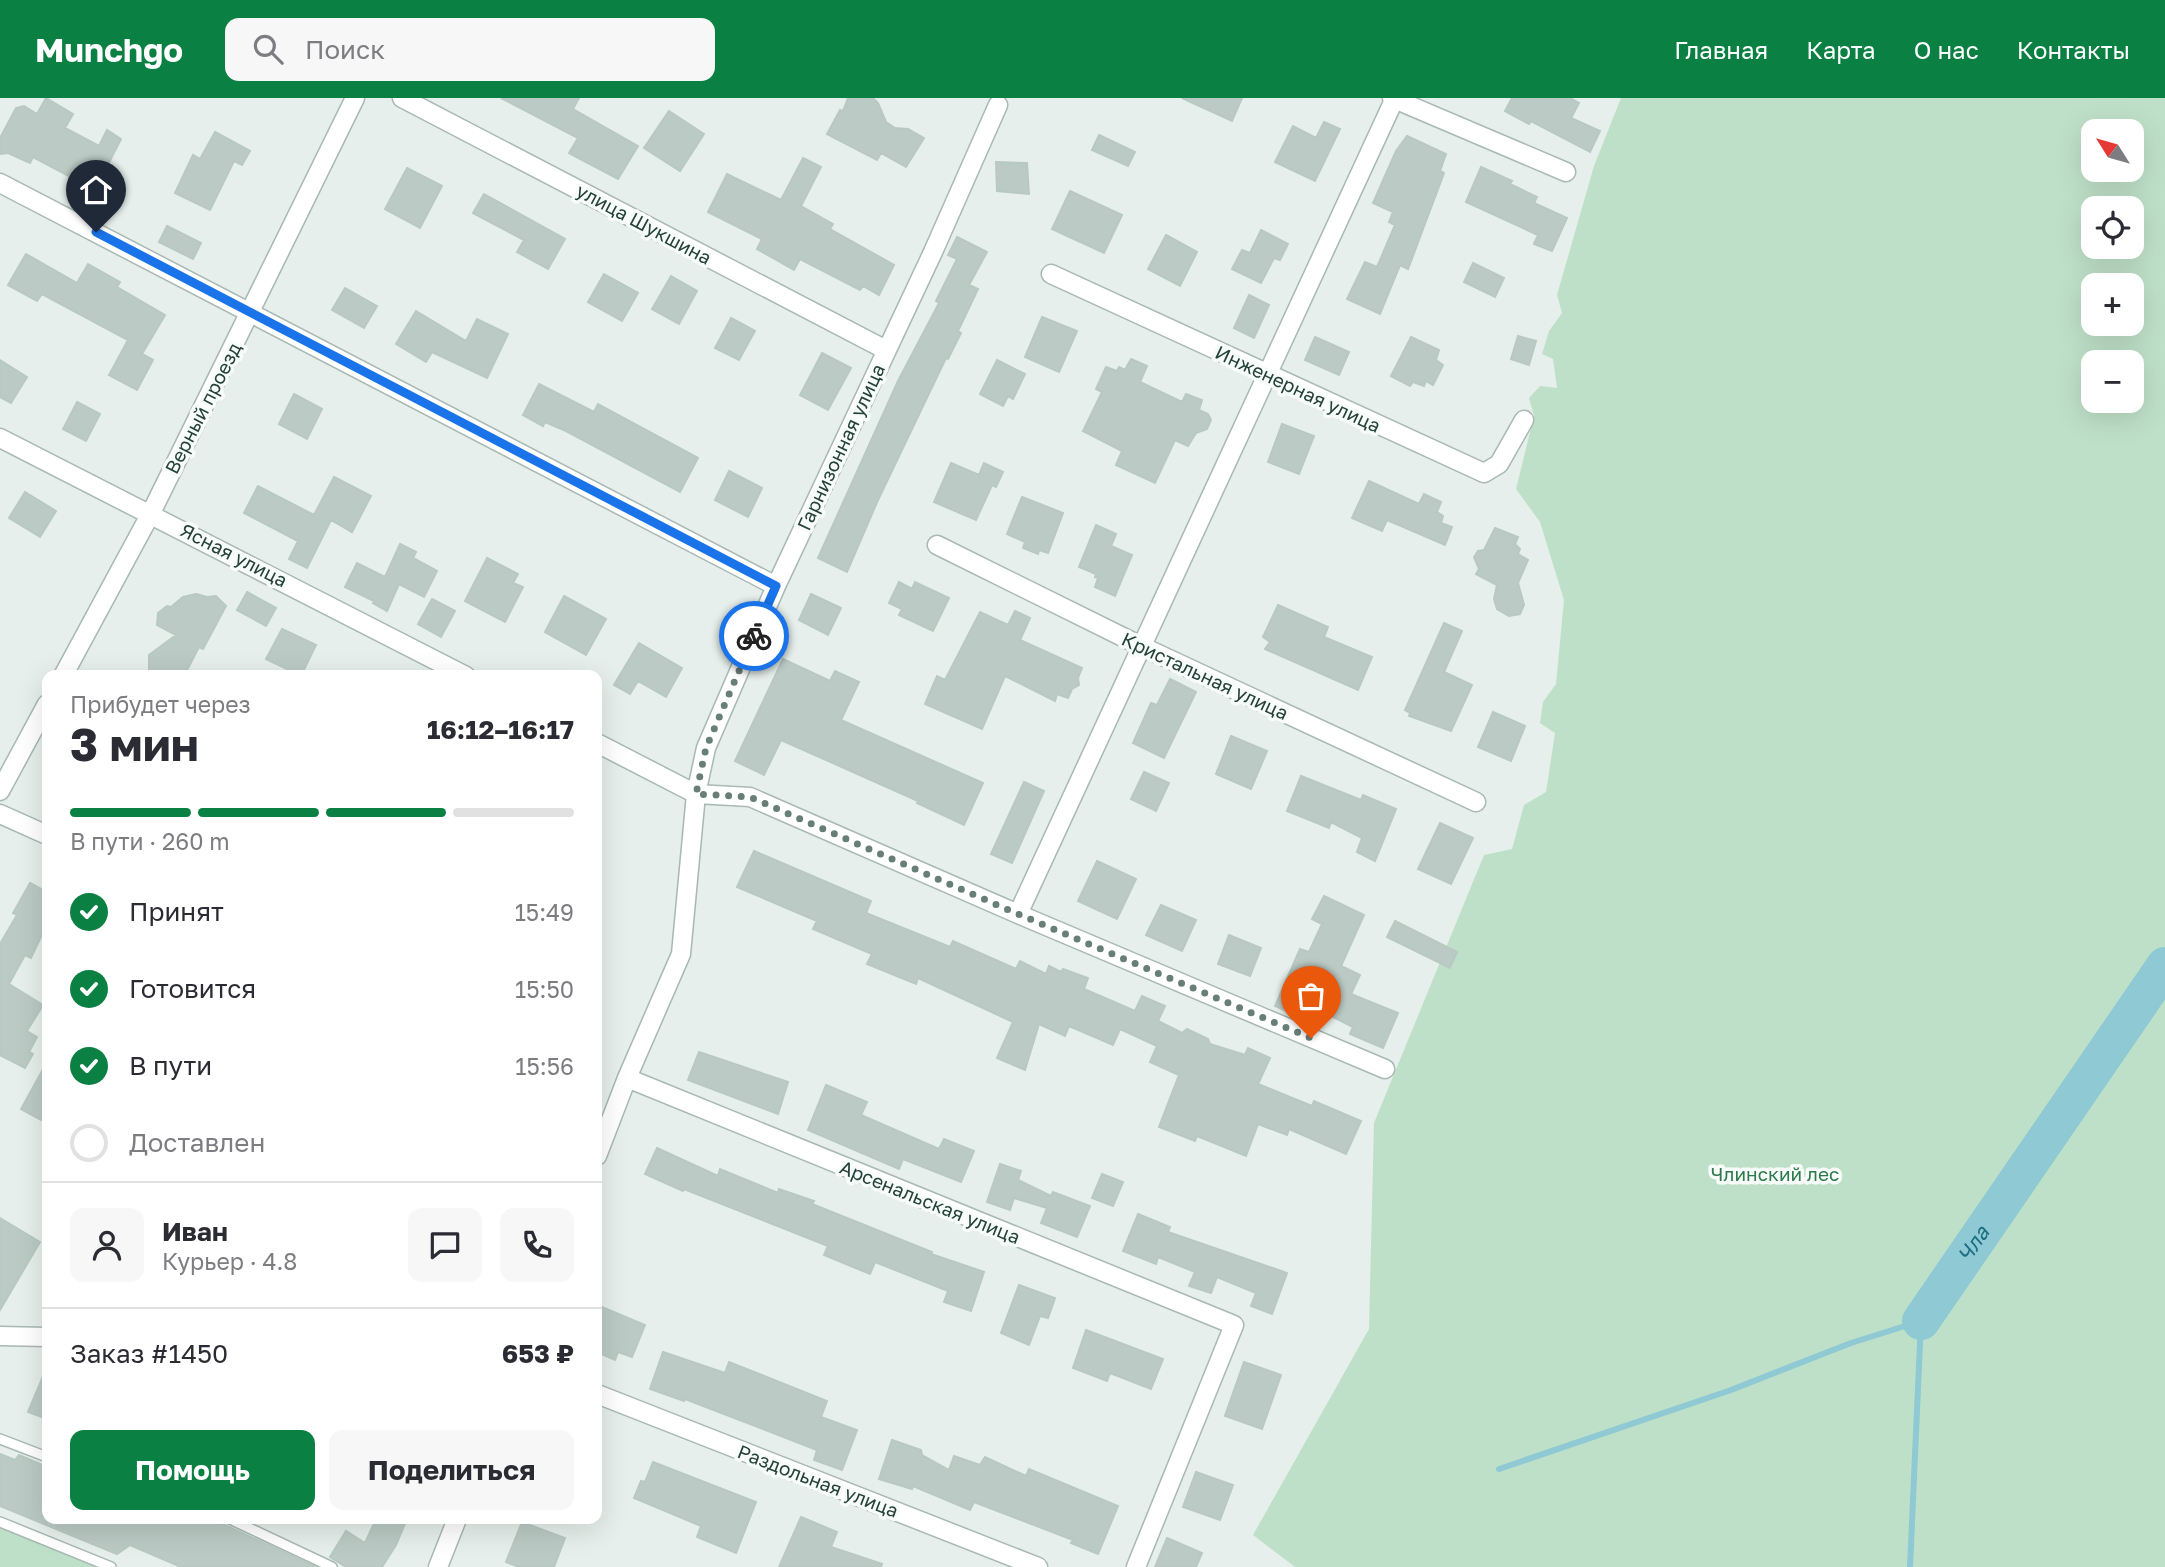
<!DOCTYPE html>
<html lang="ru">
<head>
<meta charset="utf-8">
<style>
  :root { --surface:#fff; --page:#f7f7f7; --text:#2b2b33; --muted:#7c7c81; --line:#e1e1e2; --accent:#0b8043 }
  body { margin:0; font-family:"Golos Text",sans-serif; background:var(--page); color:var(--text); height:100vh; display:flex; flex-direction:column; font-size:26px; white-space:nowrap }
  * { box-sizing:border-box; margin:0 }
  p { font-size:23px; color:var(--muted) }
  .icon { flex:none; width:38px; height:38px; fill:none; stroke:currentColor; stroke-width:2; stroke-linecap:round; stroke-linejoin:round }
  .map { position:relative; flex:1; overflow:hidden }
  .side { position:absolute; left:42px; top:572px; width:560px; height:854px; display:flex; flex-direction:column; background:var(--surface); border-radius:14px; box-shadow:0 7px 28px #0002 }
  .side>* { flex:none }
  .needle { width:46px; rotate:307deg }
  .fabs { position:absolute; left:2081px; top:21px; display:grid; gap:14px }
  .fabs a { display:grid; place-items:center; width:63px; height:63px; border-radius:14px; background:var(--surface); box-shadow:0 7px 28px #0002; font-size:35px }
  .pin { position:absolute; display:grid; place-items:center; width:60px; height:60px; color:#fff; margin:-72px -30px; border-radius:50% 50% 50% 0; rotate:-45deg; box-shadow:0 0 7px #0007 }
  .pin .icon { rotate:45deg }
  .courier { position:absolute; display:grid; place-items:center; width:70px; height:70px; margin:-35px; border:5px solid #1a73e8; border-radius:50%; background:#fff; color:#222; box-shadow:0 2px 9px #0007 }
  .summary em { font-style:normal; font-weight:700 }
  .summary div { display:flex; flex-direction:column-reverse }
  .summary { display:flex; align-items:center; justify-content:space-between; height:119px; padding:0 28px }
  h1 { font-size:46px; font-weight:700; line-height:52px }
  .bar { display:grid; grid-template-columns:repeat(4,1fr); gap:10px 7px; align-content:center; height:84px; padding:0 28px }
  .bar i { height:9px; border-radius:5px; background:var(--line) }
  .bar .on { background:var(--accent) }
  .bar p { grid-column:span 4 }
  .line { display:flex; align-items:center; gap:18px; padding:0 28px; border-top:2px solid var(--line) }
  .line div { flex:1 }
  .round { display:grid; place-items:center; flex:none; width:74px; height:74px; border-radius:14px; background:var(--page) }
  ol { padding:0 28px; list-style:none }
  li { display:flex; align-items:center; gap:21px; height:77px }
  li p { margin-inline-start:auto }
  li .icon { padding:7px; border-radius:50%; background:var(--accent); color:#fff; stroke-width:4 }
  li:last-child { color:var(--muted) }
  li i { width:38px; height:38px; border:4px solid var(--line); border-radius:50% }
  .button { display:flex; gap:14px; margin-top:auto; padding:14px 28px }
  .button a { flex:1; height:80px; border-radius:14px; background:var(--accent); color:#fff; font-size:28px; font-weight:700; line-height:80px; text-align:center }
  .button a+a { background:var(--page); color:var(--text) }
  header { display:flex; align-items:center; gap:42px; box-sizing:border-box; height:98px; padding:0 35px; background:var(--accent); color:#fff }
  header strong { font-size:33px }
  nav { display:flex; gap:38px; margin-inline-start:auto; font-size:24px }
  .search { width:490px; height:63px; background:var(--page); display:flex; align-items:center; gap:18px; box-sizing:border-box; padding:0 24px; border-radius:14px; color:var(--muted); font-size:26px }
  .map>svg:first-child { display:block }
</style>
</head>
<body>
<header>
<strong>Munchgo</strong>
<div class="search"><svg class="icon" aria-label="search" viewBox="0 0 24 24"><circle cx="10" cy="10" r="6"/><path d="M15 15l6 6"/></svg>Поиск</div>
<nav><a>Главная</a><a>Карта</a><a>О нас</a><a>Контакты</a></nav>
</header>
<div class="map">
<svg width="2165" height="1469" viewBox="0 0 2165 1469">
  <rect width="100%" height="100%" fill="#e6efeb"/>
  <path fill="#bfe0c8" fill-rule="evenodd" d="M 1621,0 L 2165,0 L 2165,1469 L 1295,1469 L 1253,1437 L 1369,1231 L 1374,1025 L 1484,757 L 1512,751 L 1524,707 L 1546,694 L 1555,635 L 1540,625 L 1543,604 L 1556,586 L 1564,502 L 1540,424 L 1516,391 L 1534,318 L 1529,300 L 1540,288 L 1557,290 L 1553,261 L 1542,256 L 1549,233 L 1562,215 L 1557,197 L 1594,68 ZM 2093,33 L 2132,33 L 2132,72 L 2093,72 ZM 2093,110 L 2132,110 L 2132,149 L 2093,149 ZM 2093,187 L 2132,187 L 2132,226 L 2093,226 ZM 2093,264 L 2132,264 L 2132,303 L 2093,303 Z
    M 0,1427 L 102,1469 L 0,1469 Z"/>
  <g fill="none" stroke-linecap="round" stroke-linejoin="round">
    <path stroke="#8ec9d4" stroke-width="6" d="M 1499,1371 L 1731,1292 L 1851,1245 L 1921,1223 L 1910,1469"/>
    <path stroke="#8ec9d4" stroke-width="38" id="s1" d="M 1921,1223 L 2165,868"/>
  </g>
  <path fill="#bbcac4" stroke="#b8c9c2" stroke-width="2" d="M 46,0 L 73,16 L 65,30 L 99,48 L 107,32 L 121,41 L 95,92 L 33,59 L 30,65 L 8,55 L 0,56 L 0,40 L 16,10 L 24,8 L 37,16 Z
    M 501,0 L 579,0 L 573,11 L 638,48 L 618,81 L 569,55 L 578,40 Z
    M 848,0 L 873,0 L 878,5 L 886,24 L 895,30 L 908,31 L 924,40 L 906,69 L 881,55 L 877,62 L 827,36 L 840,12 L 843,13 Z
    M 1182,0 L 1242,0 L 1232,23 Z
    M 1512,0 L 1570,0 L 1579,5 L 1571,20 L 1600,33 L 1590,54 L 1531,23 L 1529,26 L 1505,13 Z
    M 669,13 L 704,36 L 680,73 L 644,50 Z
    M 1324,24 L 1340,31 L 1315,83 L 1275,64 L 1293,28 L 1316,40 Z
    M 215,34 L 250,53 L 242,67 L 234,63 L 210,112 L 175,95 L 193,57 L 200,61 Z
    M 1099,37 L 1135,54 L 1128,68 L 1092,52 Z
    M 1407,38 L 1446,56 L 1440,73 L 1444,75 L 1408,171 L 1400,167 L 1380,216 L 1347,201 L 1365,164 L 1377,169 L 1395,127 L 1389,124 L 1393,114 L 1373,105 L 1396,53 Z
    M 803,60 L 821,69 L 801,108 L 833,126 L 830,131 L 894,167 L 879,197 L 863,188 L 860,192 L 800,161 L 794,172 L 757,151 L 762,141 L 708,114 L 727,76 L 781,102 Z
    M 996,64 L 1027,65 L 1029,96 L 997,93 Z
    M 1481,69 L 1512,83 L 1510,86 L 1537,99 L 1534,105 L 1567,120 L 1552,153 L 1534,146 L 1538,137 L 1466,104 Z
    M 407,70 L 442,88 L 420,130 L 385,111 Z
    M 1070,93 L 1122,117 L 1104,155 L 1052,131 Z
    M 484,96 L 565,141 L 548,171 L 517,154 L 524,142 L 473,115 Z
    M 167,128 L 201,145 L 193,161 L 159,144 Z
    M 1261,132 L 1288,146 L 1280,162 L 1274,160 L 1261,185 L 1232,171 L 1242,152 L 1250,155 Z
    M 1166,137 L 1197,154 L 1180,188 L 1148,171 Z
    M 957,139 L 987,154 L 969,187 L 978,191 L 958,233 L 961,235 L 948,261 L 946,260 L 878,402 L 847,474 L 818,460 L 898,283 L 939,205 L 936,203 L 957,161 L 948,157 Z
    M 26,156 L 77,185 L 88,166 L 120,184 L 117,189 L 165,217 L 142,256 L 153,262 L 137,292 L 109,277 L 128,242 L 42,196 L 37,203 L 8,187 Z
    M 1473,165 L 1504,180 L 1495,199 L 1464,184 Z
    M 604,176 L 638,195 L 622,223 L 588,204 Z
    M 671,178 L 697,193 L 679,226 L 652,211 Z
    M 345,190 L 377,208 L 364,230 L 332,212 Z
    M 1249,197 L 1269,207 L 1254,240 L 1234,230 Z
    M 416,213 L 466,243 L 477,221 L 508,236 L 487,280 L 432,254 L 426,264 L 396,246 Z
    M 1042,219 L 1077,233 L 1059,274 L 1025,259 Z
    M 731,220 L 755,233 L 739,262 L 715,250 Z
    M 1518,238 L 1536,243 L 1529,267 L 1511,261 Z
    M 1315,239 L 1349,254 L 1339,277 L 1305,262 Z
    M 1411,239 L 1439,252 L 1436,262 L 1443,267 L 1433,287 L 1426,283 L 1424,288 L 1413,284 L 1410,288 L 1391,278 Z
    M 822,255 L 851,270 L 828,312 L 800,297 Z
    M 1131,261 L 1147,268 L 1140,284 L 1182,304 L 1186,296 L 1202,302 L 1199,312 L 1208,316 L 1211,322 L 1207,331 L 1196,335 L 1188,348 L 1175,342 L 1155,385 L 1116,367 L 1122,353 L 1083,333 L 1102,294 L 1096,291 L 1106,269 L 1117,273 L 1119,269 L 1125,272 Z
    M 0,262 L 27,279 L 11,305 L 0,299 Z
    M 997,262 L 1025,276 L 1013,301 L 1008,298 L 1003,308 L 980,296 Z
    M 539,286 L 594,314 L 598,306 L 698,360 L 680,394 L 566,333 L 545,324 L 543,328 L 523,317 Z
    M 294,296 L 322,311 L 307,341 L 279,326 Z
    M 77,304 L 100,316 L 86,343 L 63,331 Z
    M 1282,326 L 1314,338 L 1299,376 L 1268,364 Z
    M 951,365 L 979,377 L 984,365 L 1003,374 L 996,389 L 992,387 L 976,422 L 934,404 Z
    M 729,373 L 762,390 L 748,419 L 715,402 Z
    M 334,379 L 371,398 L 352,434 L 331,422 L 307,470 L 289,461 L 298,443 L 244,415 L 258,388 L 314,417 Z
    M 1369,383 L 1419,406 L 1424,396 L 1441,404 L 1437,414 L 1443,418 L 1441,425 L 1452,429 L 1445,447 L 1387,422 L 1382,433 L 1352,420 Z
    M 25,394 L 56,413 L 40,439 L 9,420 Z
    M 1022,399 L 1063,415 L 1048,455 L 1039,452 L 1038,456 L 1023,450 L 1025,444 L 1007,436 Z
    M 1096,427 L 1116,436 L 1111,448 L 1132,457 L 1115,498 L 1095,489 L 1098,480 L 1095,479 L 1096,476 L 1079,469 Z
    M 1495,430 L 1518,439 L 1515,446 L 1520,451 L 1518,456 L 1528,462 L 1518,485 L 1524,507 L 1520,516 L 1509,518 L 1497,511 L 1494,501 L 1497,487 L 1476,476 L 1479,471 L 1474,459 L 1478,453 L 1484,452 Z
    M 400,446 L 416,454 L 413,460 L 437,473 L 424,499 L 399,486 L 387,513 L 373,505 L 374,503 L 345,489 L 357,465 L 385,479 Z
    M 487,460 L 518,476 L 513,485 L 523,489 L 505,524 L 465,503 Z
    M 899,484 L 912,491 L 915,484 L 949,500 L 933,533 L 899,517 L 902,511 L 889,505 Z
    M 247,494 L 276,510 L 266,528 L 237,512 Z
    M 196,496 L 207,499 L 216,498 L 226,508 L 203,551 L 199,549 L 184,578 L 149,578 L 149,557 L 176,537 L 157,527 L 158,515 L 167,508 L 171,509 L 183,499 Z
    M 811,496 L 841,510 L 828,537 L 799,522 Z
    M 564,498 L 606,521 L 586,557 L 545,534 Z
    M 432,501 L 455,513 L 441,539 L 418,526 Z
    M 1278,507 L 1328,529 L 1324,539 L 1372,559 L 1358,592 L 1265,551 L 1270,544 L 1263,539 Z
    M 1015,513 L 1030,520 L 1020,542 L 1082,570 L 1078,580 L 1079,587 L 1072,591 L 1068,600 L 1057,596 L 1055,603 L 1005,578 L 982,631 L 925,606 L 937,578 L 945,582 L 980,514 L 1008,527 Z
    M 1444,525 L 1462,533 L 1444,574 L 1472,587 L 1451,633 L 1409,618 L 1410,615 L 1405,612 Z
    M 282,531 L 316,547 L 301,578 L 266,561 Z
    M 639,545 L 682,570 L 666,599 L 638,583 L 630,596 L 614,587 Z
    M 783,561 L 830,583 L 835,573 L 859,584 L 841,622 L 983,685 L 964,727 L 917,705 L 918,703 L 781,642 L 764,677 L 735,663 Z
    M 1170,581 L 1196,594 L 1164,660 L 1133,645 L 1151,605 L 1157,607 Z
    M 1493,614 L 1525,628 L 1511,663 L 1478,649 Z
    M 1231,638 L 1267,653 L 1251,691 L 1216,676 Z
    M 1144,674 L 1169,685 L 1156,713 L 1131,701 Z
    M 1301,678 L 1361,702 L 1363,697 L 1396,711 L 1375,763 L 1357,754 L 1362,740 L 1331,724 L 1329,730 L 1287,713 Z
    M 1024,684 L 1044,693 L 1012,765 L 991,756 Z
    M 1440,725 L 1473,740 L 1451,786 L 1418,771 Z
    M 754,753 L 871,803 L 866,815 L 950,849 L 953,843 L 1016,871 L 1020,863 L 1046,876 L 1049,868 L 1061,874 L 1063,871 L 1088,880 L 1084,891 L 1135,913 L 1142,898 L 1165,908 L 1158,923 L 1182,935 L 1187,931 L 1208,941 L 1210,946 L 1245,957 L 1248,950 L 1270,960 L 1258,986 L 1312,1008 L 1314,1003 L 1361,1023 L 1346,1056 L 1289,1031 L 1287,1037 L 1258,1026 L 1246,1058 L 1197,1038 L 1195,1043 L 1159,1029 L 1179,977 L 1150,964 L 1157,948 L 1120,931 L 1113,947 L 1069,928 L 1065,938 L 1039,926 L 1025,972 L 997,960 L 1013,924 L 918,880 L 916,886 L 867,866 L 872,856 L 813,831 L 817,823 L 737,789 Z
    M 1097,763 L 1136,781 L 1117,821 L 1078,803 Z
    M 30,785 L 47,794 L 47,826 L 31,860 L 25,857 L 9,886 L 43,907 L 27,933 L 37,939 L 29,954 L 33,956 L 25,970 L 0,957 L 0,846 L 17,817 L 13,815 Z
    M 1324,798 L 1364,817 L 1341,868 L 1360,877 L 1351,896 L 1398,915 L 1383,950 L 1350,936 L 1353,929 L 1317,911 L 1313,918 L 1300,913 L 1296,917 L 1275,908 L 1300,851 L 1309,854 L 1322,826 L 1312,821 Z
    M 1161,807 L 1196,822 L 1182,853 L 1146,837 Z
    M 1395,823 L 1457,854 L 1450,870 L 1387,839 Z
    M 1229,837 L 1261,850 L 1250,878 L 1218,866 Z
    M 699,954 L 788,984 L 778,1016 L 688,982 Z
    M 47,964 L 47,1012 L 41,1022 L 21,1011 Z
    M 826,987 L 867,1004 L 861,1017 L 939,1051 L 944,1041 L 974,1053 L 961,1084 L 903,1061 L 899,1071 L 808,1032 Z
    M 657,1050 L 718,1078 L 720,1071 L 778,1095 L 779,1091 L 814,1103 L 812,1106 L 932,1154 L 931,1156 L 984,1174 L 971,1213 L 944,1204 L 948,1193 L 875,1164 L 870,1176 L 824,1157 L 828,1148 L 684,1091 L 683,1093 L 645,1076 Z
    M 1000,1066 L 1021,1073 L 1018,1082 L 1051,1098 L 1053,1094 L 1090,1108 L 1077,1139 L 1041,1125 L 1047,1110 L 1014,1100 L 1010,1112 L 987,1104 Z
    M 1102,1076 L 1123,1084 L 1113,1108 L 1092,1100 Z
    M 1138,1116 L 1170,1129 L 1168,1134 L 1287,1175 L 1272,1216 L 1251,1208 L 1256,1195 L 1217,1179 L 1211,1195 L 1189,1188 L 1195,1174 L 1158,1159 L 1156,1166 L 1123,1153 Z
    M 0,1120 L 40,1144 L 0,1212 Z
    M 1019,1187 L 1055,1200 L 1048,1220 L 1040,1218 L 1029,1247 L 1001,1235 Z
    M 597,1207 L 645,1227 L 632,1259 L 618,1254 L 615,1262 L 597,1254 Z
    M 1086,1232 L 1163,1261 L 1151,1291 L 1110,1275 L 1107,1283 L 1073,1270 Z
    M 663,1254 L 725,1275 L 729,1264 L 827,1303 L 821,1319 L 857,1332 L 842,1372 L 814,1362 L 817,1352 L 685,1301 L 684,1303 L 650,1291 Z
    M 1244,1264 L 1281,1277 L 1262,1331 L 1225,1318 Z
    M 47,1269 L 47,1321 L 28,1314 Z
    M 892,1342 L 921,1352 L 922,1357 L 949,1372 L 954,1358 L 980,1367 L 985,1359 L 1026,1378 L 1029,1371 L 1118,1408 L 1098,1456 L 1071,1445 L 1073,1442 L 974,1404 L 970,1412 L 913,1388 L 912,1391 L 879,1381 Z
    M 0,1356 L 15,1362 L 19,1357 L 47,1369 L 47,1421 L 212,1421 L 316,1469 L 181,1469 L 130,1447 L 117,1456 L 0,1408 Z
    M 653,1364 L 756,1404 L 736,1455 L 697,1439 L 701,1428 L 634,1400 L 641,1383 L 645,1384 Z
    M 1196,1374 L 1233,1387 L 1220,1422 L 1183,1409 Z
    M 801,1419 L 837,1434 L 831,1449 L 882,1466 L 881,1469 L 779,1469 Z
    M 376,1421 L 407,1421 L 396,1447 L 382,1469 L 346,1469 L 330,1459 L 346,1433 L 365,1445 Z
    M 522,1424 L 565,1440 L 554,1469 L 519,1469 L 506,1464 Z
    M 1167,1440 L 1202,1455 L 1196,1469 L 1155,1469 Z"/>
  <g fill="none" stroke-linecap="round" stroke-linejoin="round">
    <defs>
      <path id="service" d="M 0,1341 L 47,1359
        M 230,1421 L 332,1469
        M 0,1424 L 111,1469"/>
      <path id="minor" d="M 402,0 L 886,252
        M 1392,0 L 1566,74
        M 0,85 L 776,488
        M 1051,176 L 1484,375 L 1499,366 L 1524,322
        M 0,340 L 466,578
        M 937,447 L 1141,548 L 1476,704
        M 63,578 L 151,415 L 355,0
        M 597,645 L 696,696 L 706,650 L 776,488 L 933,154 L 998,7
        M 0,693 L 47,606
        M 0,716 L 47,737
        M 1018,816 L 1395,0
        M 627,980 L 1234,1227 L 1136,1469
        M 597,1058 L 627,980 L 681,856 L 696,696 L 750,699 L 1018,816 L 1385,971
        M 0,1238 L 47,1239
        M 597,1296 L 1038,1469
        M 438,1469 L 457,1421"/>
    </defs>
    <use href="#service" stroke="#a8b8b2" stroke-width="12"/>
    <use href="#minor" stroke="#a8b8b2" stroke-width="21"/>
    <use href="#service" stroke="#fff" stroke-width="9"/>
    <use href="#minor" stroke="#fff" stroke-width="18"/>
  </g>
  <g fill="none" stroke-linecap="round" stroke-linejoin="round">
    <path stroke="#687f78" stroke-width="7" stroke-dasharray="0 12.6" d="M 754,538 L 706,650 L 696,696 L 750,699 L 1018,816 L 1311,940"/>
    <path stroke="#1a73e8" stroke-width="9" d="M 96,134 L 776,488 L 754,538"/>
  </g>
  <g text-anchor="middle" stroke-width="7" stroke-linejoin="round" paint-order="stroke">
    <g font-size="19" fill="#24423a" stroke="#f7fbf9">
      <text transform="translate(644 126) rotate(28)" y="7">улица Шукшина</text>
      <text transform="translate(1298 291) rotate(25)" y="7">Инженерная улица</text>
      <text transform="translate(203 310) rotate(-63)" y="7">Верный проезд</text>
      <text transform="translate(841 349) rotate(-65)" y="7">Гарнизонная улица</text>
      <text transform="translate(234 457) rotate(27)" y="7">Ясная улица</text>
      <text transform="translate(1205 578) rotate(25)" y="7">Кристальная улица</text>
      <text transform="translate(930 1104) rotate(22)" y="7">Арсенальская улица</text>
      <text transform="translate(818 1383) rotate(21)" y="7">Раздольная улица</text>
    </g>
    <g font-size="19" fill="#2d7a4b" stroke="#f7fbf9">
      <text x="1775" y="1083">Члинский лес</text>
    </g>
    <g font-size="21" font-style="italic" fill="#1c6f80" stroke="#f7fbf9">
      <text dy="7" stroke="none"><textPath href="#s1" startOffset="93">Чла</textPath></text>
    </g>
  </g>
</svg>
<div class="fabs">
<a><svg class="needle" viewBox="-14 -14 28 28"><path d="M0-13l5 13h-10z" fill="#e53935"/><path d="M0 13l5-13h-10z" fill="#7c7c81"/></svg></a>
<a><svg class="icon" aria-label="locate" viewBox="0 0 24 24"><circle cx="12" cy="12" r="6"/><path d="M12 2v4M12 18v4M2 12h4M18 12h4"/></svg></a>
<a>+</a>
<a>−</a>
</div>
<div class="pin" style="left:1311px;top:940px;background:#ea580c"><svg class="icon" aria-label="bag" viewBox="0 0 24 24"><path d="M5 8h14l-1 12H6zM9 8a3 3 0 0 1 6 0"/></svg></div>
<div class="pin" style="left:96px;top:134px;background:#1f2937"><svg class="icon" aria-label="home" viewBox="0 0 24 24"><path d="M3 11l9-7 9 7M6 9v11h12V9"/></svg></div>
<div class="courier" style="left:754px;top:538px"><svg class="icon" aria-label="bike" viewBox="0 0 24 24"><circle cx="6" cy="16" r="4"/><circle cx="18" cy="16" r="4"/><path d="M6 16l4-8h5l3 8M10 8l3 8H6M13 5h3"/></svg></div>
<section class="side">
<div class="summary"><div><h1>3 мин</h1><p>Прибудет через</p></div><em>16:12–16:17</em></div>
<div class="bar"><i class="on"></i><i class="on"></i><i class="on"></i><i></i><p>В пути · 260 m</p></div>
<ol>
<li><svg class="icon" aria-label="check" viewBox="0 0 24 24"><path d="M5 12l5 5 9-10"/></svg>Принят<p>15:49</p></li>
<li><svg class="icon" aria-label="check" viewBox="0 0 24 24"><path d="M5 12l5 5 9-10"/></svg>Готовится<p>15:50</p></li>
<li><svg class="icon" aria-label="check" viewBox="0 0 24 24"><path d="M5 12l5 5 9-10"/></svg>В пути<p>15:56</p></li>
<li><i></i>Доставлен</li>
</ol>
<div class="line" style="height:126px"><a class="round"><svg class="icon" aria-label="person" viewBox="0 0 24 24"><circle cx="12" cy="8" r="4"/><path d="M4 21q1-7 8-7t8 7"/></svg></a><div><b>Иван</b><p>Курьер · 4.8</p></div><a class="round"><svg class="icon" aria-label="chat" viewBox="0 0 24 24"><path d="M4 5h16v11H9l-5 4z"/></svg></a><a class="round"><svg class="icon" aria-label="phone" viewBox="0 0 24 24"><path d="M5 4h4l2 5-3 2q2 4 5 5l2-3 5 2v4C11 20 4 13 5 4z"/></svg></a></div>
<div class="line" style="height:91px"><div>Заказ #1450</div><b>653 ₽</b></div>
<div class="button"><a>Помощь</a><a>Поделиться</a></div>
</section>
</div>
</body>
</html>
